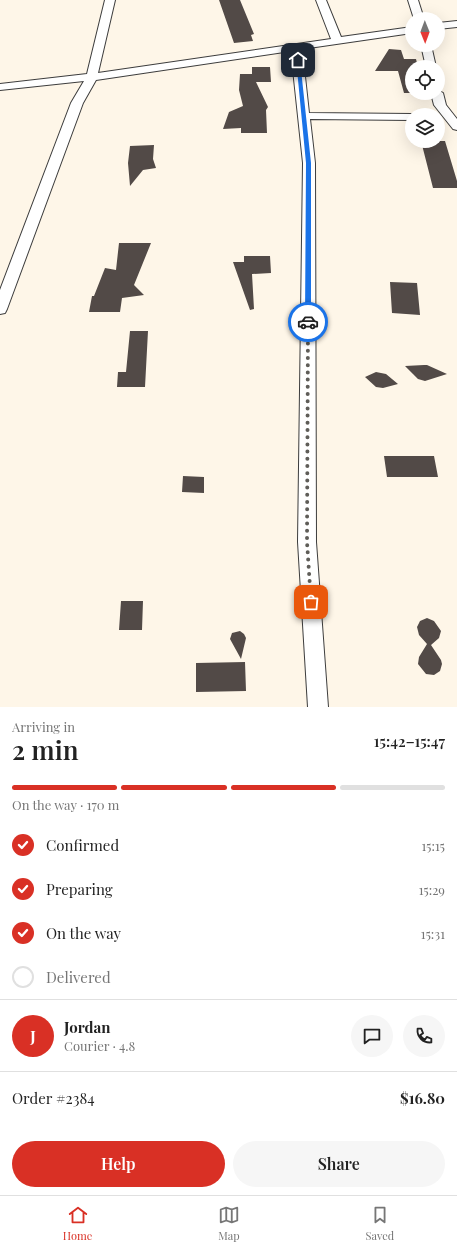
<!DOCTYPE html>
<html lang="en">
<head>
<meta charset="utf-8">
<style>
  :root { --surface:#fff; --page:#f6f6f6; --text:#222; --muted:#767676; --line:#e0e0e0; --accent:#d93025 }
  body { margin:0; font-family:"Playfair Display",serif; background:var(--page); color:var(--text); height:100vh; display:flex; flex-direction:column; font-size:15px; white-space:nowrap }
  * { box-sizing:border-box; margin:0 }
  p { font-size:13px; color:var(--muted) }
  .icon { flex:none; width:22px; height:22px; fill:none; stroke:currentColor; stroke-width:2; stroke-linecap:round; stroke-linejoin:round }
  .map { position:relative; height:707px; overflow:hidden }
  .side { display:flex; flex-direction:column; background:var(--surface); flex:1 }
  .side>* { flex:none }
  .needle { width:26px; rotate:179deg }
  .fabs { position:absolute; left:405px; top:12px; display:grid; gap:8px }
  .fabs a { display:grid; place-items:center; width:40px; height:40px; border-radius:50%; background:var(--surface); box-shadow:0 4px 16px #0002; font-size:20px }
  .pin { position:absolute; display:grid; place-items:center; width:34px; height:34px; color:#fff; margin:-17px; border-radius:8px; box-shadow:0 2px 6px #0006 }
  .courier { position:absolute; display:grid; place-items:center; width:40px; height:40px; margin:-20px; border:3px solid #1a73e8; border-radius:50%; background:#fff; color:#222; box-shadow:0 1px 5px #0007 }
  .headline em { font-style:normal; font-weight:600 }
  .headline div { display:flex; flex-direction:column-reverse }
  .headline { display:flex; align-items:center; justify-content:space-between; height:68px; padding:0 12px }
  h1 { font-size:26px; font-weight:600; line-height:30px }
  .bar { display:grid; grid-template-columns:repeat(4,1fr); gap:6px 4px; align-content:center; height:48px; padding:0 12px }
  .bar i { height:5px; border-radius:3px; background:var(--line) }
  .bar .selected { background:var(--accent) }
  .bar p { grid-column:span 4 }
  .line { display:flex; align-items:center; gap:10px; padding:0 12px; border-top:1px solid var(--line) }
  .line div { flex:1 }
  .round { display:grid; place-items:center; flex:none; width:42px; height:42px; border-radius:21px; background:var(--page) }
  ol { padding:0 12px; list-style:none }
  li { display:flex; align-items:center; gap:12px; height:44px }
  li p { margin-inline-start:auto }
  li .icon { padding:4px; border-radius:50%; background:var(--accent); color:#fff; stroke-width:4 }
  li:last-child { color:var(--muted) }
  li i { width:22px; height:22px; border:2px solid var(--line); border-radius:50% }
  .primary-button { display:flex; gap:8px; margin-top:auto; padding:8px 12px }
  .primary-button a { flex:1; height:46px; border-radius:24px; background:var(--accent); color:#fff; font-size:16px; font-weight:600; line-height:46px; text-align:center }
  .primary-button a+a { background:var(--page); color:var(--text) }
  .tab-bar { display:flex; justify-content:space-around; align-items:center; height:56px; border-top:1px solid var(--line); background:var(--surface); font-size:11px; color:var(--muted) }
  .tab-bar a { display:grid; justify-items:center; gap:2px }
  .tab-bar .selected { color:var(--accent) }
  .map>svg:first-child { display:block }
</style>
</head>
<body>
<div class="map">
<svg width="457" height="707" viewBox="0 0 457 707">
  <rect width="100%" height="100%" fill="#fef6e8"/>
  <path fill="#524a47" d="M 219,0 L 240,0 L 254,34 L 251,35 L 253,41 L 234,43 Z
    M 389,49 L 401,50 L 404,59 L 416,59 L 418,67 L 412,67 L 412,93 L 414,93 L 404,93 L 398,71 L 375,71 Z
    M 252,67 L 270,67 L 271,82 L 256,82 L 268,107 L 266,110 L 267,133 L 241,133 L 241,128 L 223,129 L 229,112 L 243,106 L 239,90 L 240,74 L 252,74 Z
    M 421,141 L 445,141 L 457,181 L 457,188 L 433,188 Z
    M 154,145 L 153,159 L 156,168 L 143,170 L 130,186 L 128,163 L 130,146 Z
    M 119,243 L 151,243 L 134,285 L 144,295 L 122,298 L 120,312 L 89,312 L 92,296 L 94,296 L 105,268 L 116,270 Z
    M 244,256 L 270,256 L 271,273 L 252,274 L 254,309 L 250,310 L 233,262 L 244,262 Z
    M 390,282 L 417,283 L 420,315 L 392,313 Z
    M 130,331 L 148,331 L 145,387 L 117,387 L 118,372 L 126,372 Z
    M 424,365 L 427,365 L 447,374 L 425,381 L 418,379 L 405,366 Z
    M 376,372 L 386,374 L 398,384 L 383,388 L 376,387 L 365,377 Z
    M 384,456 L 434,456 L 438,477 L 387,477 Z
    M 183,476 L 204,477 L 204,493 L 182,492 Z
    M 121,601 L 143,601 L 142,630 L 119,630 Z
    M 427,618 L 434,621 L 441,631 L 439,638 L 431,645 L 441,660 L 442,664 L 440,671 L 434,675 L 426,674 L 418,664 L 419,657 L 427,644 L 419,635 L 417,627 L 420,621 Z
    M 240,631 L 244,634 L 246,638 L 241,659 L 230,639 L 232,633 Z
    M 245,662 L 246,691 L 196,692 L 196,663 Z"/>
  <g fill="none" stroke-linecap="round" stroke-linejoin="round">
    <defs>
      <path id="street" d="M 105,0 L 115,0 L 98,73 L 331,39 L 316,0 L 326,0 L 341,37 L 412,27 L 412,33 L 302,49 L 309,113 L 412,114 L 416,115 L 412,115 L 412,120 L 310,119 L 315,163 L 316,542 L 328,707 L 308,707 L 298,542 L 303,163 L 291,51 L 96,80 L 83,103 L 7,309 L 5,313 L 0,314 L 0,290 L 71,103 L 84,81 L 0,90 L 0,84 L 87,74 Z
        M 408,0 L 418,0 L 424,19 L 414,19 Z
        M 457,21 L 457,27 L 438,29 L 438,23 Z
        M 421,45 L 431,45 L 436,67 L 426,67 Z
        M 438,90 L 443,93 L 446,105 L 457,119 L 457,130 L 453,129 L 434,105 L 431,93 L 438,93 Z"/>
    </defs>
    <use href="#street" stroke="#3d3d3d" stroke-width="2"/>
    <use href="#street" fill="#fff" fill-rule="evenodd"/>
  </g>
  <path fill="#1a73e8" d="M 296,59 L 300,60 L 311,163 L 311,322 L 308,325 L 305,322 L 306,163 Z"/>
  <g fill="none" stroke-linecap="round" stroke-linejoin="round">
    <path stroke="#5f5d58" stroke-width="4" stroke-dasharray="0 7.2" d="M 308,322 L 307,542 L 311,602"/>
  </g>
</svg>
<div class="fabs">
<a><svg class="needle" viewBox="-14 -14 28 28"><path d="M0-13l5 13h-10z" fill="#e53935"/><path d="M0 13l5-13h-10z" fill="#767676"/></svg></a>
<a><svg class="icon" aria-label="locate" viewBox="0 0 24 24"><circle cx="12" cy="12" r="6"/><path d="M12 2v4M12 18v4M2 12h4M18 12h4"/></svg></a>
<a><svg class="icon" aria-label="layers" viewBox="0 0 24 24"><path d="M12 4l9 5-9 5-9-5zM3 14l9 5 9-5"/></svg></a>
</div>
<div class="pin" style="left:311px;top:602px;background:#ea580c"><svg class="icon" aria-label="bag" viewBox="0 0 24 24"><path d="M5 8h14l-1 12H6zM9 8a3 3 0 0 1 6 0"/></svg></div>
<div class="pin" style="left:298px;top:60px;background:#1f2937"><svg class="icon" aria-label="home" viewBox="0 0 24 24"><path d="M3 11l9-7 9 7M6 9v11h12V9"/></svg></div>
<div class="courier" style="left:308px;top:322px"><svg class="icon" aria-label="car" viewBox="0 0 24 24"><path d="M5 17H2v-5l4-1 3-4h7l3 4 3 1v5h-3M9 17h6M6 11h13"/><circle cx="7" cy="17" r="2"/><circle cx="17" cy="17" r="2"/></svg></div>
</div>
<section class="side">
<div class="headline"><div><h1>2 min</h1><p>Arriving in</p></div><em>15:42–15:47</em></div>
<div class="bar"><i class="selected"></i><i class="selected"></i><i class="selected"></i><i></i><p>On the way · 170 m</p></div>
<ol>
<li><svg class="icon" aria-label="check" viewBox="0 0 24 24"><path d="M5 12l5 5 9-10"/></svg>Confirmed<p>15:15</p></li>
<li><svg class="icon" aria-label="check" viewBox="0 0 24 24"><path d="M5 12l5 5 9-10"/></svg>Preparing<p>15:29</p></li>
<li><svg class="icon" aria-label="check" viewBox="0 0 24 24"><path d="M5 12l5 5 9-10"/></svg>On the way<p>15:31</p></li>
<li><i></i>Delivered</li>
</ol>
<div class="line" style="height:72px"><b class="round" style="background:var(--accent);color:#fff">J</b><div><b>Jordan</b><p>Courier · 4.8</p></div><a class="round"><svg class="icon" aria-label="chat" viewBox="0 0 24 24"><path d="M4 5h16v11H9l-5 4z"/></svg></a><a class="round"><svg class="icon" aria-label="phone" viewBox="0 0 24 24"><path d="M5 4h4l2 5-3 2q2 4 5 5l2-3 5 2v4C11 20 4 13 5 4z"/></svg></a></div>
<div class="line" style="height:52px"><div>Order #2384</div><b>$16.80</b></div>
<div class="primary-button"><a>Help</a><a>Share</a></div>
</section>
<nav class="tab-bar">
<a class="selected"><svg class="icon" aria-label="home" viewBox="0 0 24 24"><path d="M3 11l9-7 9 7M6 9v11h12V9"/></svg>Home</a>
<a><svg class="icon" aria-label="map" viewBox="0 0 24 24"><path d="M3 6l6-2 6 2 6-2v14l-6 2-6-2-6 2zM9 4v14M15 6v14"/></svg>Map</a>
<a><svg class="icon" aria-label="saved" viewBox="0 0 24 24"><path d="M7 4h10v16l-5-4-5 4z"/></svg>Saved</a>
</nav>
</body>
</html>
